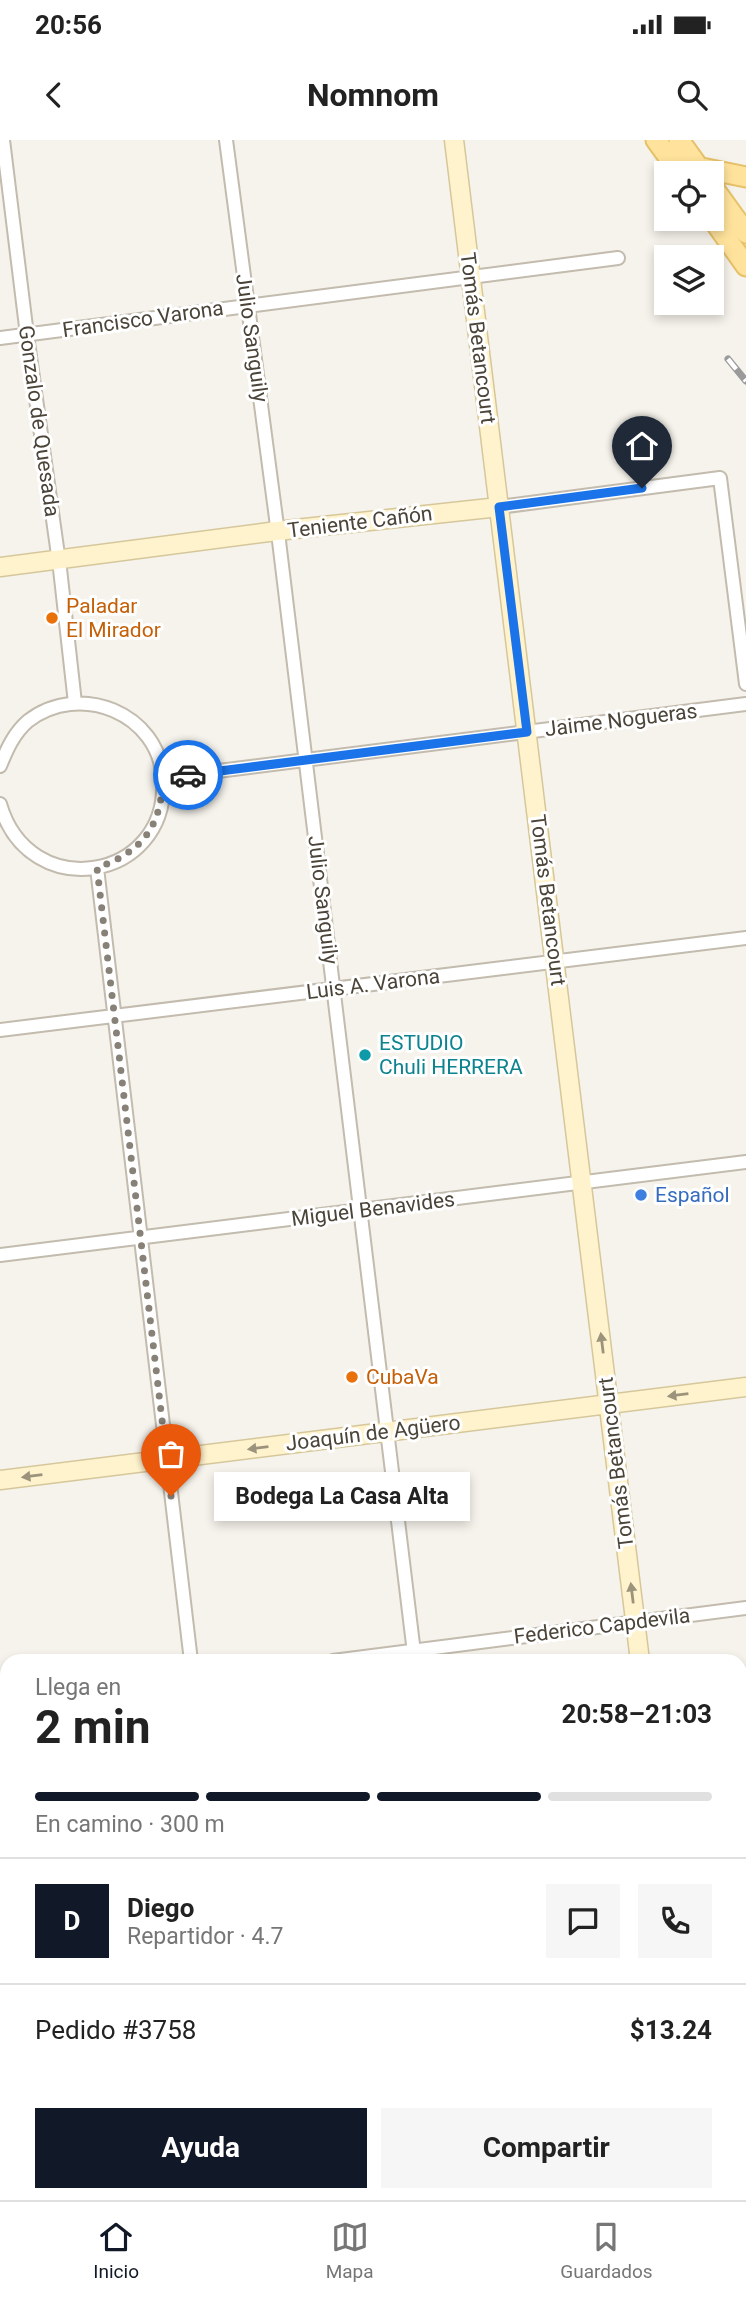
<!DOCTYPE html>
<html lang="es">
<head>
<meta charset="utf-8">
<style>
  :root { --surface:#fff; --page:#f6f6f6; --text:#222; --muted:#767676; --line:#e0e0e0; --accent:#111827 }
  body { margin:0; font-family:Roboto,sans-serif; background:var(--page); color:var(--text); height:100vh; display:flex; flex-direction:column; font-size:26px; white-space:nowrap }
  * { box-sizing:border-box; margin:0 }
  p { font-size:23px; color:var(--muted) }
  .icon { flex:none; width:38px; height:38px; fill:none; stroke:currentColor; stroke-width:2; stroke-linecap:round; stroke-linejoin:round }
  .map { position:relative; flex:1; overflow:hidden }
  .drawer { position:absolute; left:0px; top:1514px; width:747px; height:548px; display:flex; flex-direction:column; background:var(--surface); border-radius:21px 21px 0 0; box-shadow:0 4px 10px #0003 }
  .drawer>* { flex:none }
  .fabs { position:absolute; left:654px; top:21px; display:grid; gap:14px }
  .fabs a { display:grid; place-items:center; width:70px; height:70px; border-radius:0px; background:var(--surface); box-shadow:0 4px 10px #0003; font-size:35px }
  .pin { position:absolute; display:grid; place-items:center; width:60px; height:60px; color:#fff; margin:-72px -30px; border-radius:50% 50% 50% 0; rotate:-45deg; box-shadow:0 0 7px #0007 }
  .pin .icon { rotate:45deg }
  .courier { position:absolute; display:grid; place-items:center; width:70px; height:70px; margin:-35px; border:5px solid #1a73e8; border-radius:50%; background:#fff; color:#222; box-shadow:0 2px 9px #0007 }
  .bubble { position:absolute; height:49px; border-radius:0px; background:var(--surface); box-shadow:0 4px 10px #0003; font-size:23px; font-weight:700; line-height:49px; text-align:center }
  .summary em { font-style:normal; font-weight:700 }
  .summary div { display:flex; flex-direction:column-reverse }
  .summary { display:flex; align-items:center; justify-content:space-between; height:119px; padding:0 35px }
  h1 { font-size:46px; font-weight:700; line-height:52px }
  .bar { display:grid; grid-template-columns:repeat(4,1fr); gap:10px 7px; align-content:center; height:84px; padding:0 35px }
  .bar i { height:9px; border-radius:5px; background:var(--line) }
  .bar .on { background:var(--accent) }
  .bar p { grid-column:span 4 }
  .line { display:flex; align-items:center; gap:18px; padding:0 35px; border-top:2px solid var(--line) }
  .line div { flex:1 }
  .round { display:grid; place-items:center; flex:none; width:74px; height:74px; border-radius:0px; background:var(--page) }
  .button { display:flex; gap:14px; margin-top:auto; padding:14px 35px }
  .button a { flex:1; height:80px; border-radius:0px; background:var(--accent); color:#fff; font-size:28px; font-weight:700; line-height:80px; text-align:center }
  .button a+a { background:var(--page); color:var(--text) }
  .status { display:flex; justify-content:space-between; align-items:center; height:49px; padding:0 35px; background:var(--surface); direction:ltr }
  .status svg { height:19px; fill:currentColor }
  header { display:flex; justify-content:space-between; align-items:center; height:91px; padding:0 35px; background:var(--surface); font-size:32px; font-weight:700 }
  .tab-bar { display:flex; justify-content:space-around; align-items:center; height:98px; border-top:2px solid var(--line); background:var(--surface); font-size:19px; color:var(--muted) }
  .tab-bar a { display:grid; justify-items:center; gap:4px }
  .tab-bar .on { color:var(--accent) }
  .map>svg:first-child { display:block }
</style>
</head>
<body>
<div class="status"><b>20:56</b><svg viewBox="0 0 49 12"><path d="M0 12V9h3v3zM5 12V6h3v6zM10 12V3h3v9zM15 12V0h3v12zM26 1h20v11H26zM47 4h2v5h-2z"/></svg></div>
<header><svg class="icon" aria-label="back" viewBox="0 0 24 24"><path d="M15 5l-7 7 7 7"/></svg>Nomnom<svg class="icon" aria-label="search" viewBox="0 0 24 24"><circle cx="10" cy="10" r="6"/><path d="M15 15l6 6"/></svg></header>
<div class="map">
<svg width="746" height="2060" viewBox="0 0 746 2060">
  <rect width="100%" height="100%" fill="#f6f3ec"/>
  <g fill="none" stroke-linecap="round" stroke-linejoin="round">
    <defs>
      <path id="street" d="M 3,0 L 27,195 L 60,429 L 75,563
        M 226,0 L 279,401 L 415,1521
        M 0,198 L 618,118
        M 499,367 L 720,338 L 746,544
        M 0,626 C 7,609 14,593 28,581 C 79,541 160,573 163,640 C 169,741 29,765 0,664
        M 163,638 L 746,564
        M 97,728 L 191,1521
        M 0,890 L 746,798
        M 0,1115 L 746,1022
        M 333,1521 L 746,1468
        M 0,1562 L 7,1561
        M 0,1750 L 6,1797
        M 0,2021 L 7,2020
        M 38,2054 L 39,2060
        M 260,2054 L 261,2060
        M 481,2054 L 482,2060"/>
      <path id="secondary" d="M 454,0 L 640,1521
        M 0,427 L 277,391 L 499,367
        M 0,1340 L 746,1247
        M 740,1687 L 746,1687
        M 740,1709 L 746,1709
        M 0,1776 L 7,1775
        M 0,1798 L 7,1797
        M 707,2054 L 707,2060"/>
      <path id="primary" d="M 656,0 L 680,33
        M 679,0 L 702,32
        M 672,22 L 746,37
        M 712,46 L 746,93
        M 712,78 L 746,126"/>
    </defs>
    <use href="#street" stroke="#c2bbae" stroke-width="16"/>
    <use href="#secondary" stroke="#d6c79b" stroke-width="21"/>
    <use href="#primary" stroke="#e6c16a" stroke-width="23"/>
    <use href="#street" stroke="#fff" stroke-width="12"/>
    <use href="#secondary" stroke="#fff3cd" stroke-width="18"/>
    <use href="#primary" stroke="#ffe39c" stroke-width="19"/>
    <defs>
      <path id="rail" d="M 728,219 L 746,241"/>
    </defs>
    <use href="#rail" stroke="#9a9a9a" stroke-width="7"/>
    <use href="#rail" stroke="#fff" stroke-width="4.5" stroke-dasharray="13" stroke-linecap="butt"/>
  </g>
  <defs><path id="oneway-solid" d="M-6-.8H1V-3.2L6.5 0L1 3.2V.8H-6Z" transform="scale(1.75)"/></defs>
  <g fill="#9c937c">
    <use href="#oneway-solid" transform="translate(602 1203) rotate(-97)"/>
    <use href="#oneway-solid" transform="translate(678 1255) rotate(173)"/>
    <use href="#oneway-solid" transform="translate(258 1308) rotate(173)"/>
    <use href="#oneway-solid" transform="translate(32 1336) rotate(173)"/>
    <use href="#oneway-solid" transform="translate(632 1453) rotate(-97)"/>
  </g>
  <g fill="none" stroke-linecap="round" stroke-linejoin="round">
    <path stroke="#878178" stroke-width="7" stroke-dasharray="0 12.6" d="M 171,1356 L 97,728 C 143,711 161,687 163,638 L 188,635"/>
    <path stroke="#1a73e8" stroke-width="9" d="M 188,635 L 527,592 L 499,367 L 642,348"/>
  </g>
  <g fill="#e8710a" stroke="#fff" stroke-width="2.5">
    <circle cx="52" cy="478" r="7"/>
    <circle cx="352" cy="1237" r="7"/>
  </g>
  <circle fill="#0f9aa8" stroke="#fff" stroke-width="2.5" cx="365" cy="915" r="7"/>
  <circle fill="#3f7fe0" stroke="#fff" stroke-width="2.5" cx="641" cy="1055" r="7"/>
  <g text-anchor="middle" stroke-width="6" stroke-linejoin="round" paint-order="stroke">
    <g font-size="21" fill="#4b4439" stroke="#fff">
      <text transform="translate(143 179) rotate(-8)" y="7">Francisco Varona</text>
      <text transform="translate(252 198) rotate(82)" y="7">Julio Sanguily</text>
      <text transform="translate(478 198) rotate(83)" y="7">Tomás Betancourt</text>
      <text transform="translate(39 281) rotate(82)" y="7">Gonzalo de Quesada</text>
      <text transform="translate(360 382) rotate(-7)" y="7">Teniente Cañón</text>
      <text transform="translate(621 580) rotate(-7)" y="7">Jaime Nogueras</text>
      <text transform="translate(323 760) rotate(83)" y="7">Julio Sanguily</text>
      <text transform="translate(548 760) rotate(83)" y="7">Tomás Betancourt</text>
      <text transform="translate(373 844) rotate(-7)" y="7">Luis A. Varona</text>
      <text transform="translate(373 1069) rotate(-7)" y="7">Miguel Benavides</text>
      <text transform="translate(373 1293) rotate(-7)" y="7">Joaquín de Agüero</text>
      <text transform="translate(616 1323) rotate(-97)" y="7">Tomás Betancourt</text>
      <text transform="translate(602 1486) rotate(-7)" y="7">Federico Capdevila</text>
    </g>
    <g font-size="21" fill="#c56008" stroke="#fff" text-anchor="start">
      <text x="66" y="473">Paladar<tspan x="66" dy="24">El Mirador</tspan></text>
      <text x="366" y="1244">CubaVa</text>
    </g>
    <g font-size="21" fill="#0d838f" stroke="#fff" text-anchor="start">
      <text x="379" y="910">ESTUDIO<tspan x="379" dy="24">Chuli HERRERA</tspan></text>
    </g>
    <g font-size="21" fill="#366cbe" stroke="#fff" text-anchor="start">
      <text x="655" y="1062">Español</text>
    </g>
  </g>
</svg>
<div class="fabs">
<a><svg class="icon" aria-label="locate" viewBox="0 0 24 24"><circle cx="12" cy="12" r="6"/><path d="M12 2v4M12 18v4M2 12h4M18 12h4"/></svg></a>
<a><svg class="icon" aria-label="layers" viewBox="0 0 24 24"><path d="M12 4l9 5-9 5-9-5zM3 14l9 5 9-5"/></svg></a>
</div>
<div class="pin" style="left:171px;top:1356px;background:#ea580c"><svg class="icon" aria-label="bag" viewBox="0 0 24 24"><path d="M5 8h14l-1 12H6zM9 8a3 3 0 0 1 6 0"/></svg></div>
<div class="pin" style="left:642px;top:348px;background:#1f2937"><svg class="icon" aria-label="home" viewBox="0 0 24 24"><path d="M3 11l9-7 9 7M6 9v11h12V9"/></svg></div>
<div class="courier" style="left:188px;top:635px"><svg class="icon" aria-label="car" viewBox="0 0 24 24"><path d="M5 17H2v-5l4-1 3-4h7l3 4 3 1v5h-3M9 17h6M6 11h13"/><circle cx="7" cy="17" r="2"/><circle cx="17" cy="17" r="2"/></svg></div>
<div class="bubble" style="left:214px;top:1332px;width:256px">Bodega La Casa Alta</div>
<section class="drawer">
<div class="summary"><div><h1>2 min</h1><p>Llega en</p></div><em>20:58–21:03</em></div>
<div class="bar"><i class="on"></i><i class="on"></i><i class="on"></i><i></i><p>En camino · 300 m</p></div>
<div class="line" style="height:126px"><b class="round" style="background:var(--accent);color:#fff">D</b><div><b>Diego</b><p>Repartidor · 4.7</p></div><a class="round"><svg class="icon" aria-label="chat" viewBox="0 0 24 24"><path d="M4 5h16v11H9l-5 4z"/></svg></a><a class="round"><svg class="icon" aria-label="phone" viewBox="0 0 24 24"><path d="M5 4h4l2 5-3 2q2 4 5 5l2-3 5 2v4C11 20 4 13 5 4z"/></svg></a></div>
<div class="line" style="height:91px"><div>Pedido #3758</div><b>$13.24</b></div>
<div class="button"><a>Ayuda</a><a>Compartir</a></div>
</section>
</div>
<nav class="tab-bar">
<a class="on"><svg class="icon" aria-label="home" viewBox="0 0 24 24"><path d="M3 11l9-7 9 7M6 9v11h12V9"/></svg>Inicio</a>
<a><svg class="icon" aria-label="map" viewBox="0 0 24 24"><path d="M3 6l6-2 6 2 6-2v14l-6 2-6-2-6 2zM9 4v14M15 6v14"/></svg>Mapa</a>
<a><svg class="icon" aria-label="saved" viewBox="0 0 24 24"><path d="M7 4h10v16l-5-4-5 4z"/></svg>Guardados</a>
</nav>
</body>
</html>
